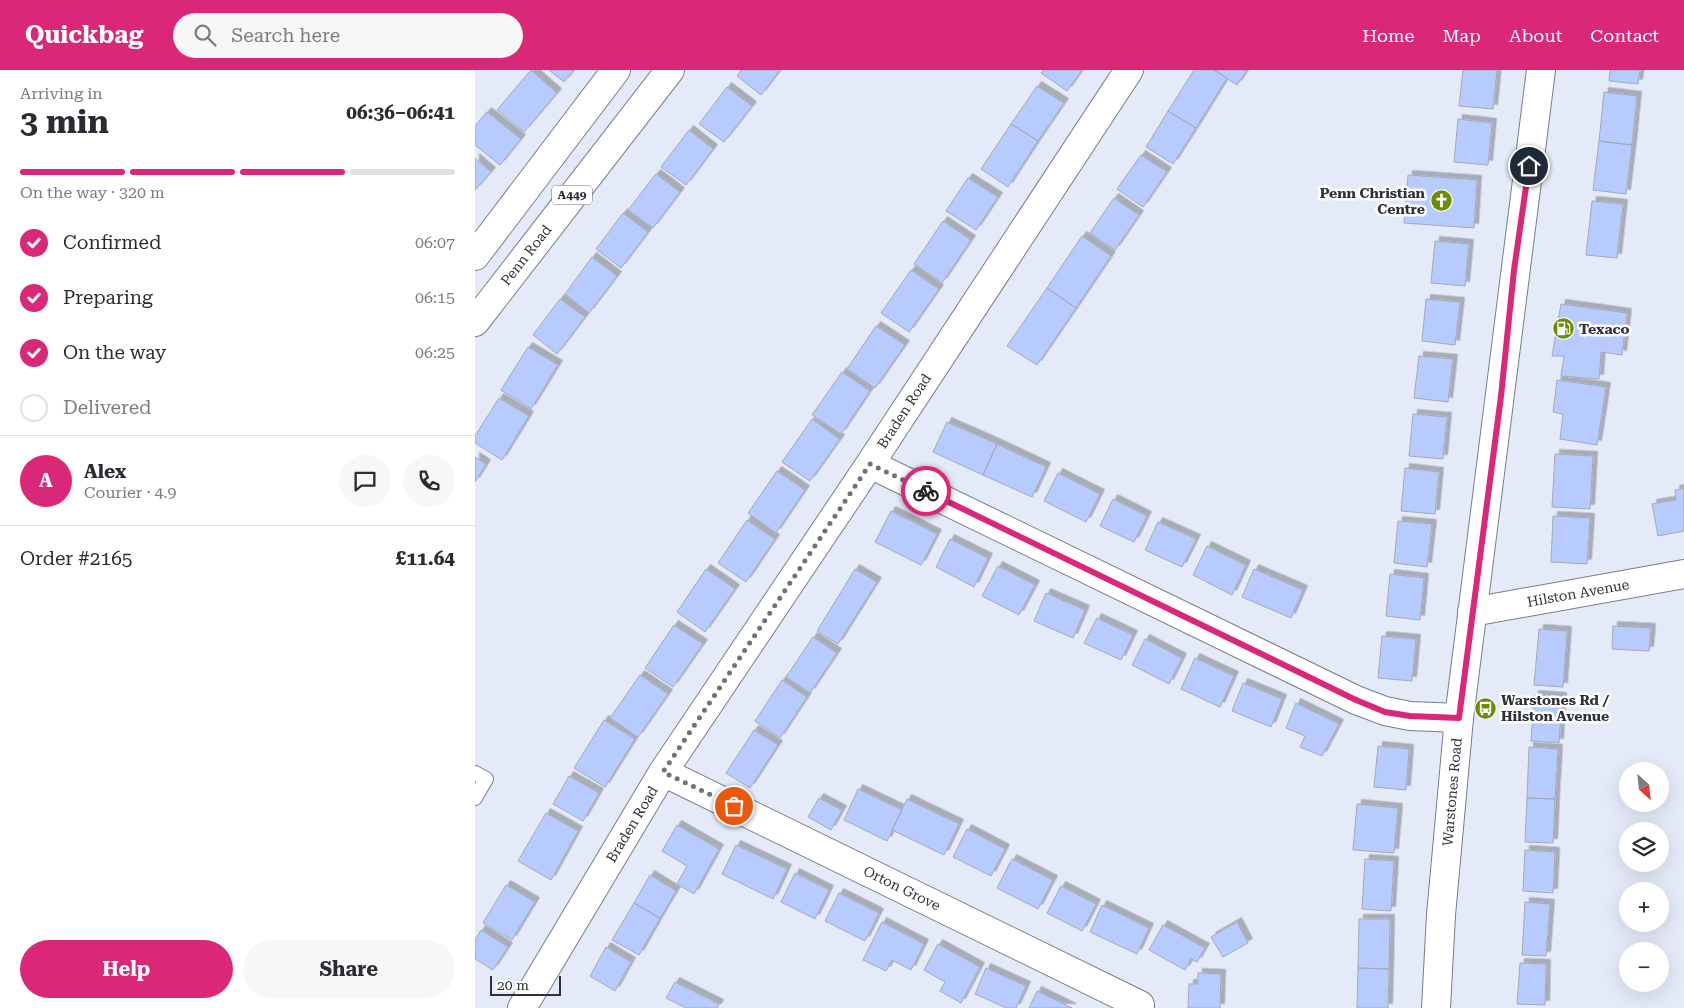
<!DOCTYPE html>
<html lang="en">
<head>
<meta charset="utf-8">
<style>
  :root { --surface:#fff; --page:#f7f7f7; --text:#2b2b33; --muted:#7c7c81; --line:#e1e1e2; --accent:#db2777 }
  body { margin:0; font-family:"Roboto Serif",serif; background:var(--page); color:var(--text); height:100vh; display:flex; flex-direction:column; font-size:19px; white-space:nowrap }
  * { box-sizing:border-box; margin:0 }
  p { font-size:16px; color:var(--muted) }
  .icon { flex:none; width:28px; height:28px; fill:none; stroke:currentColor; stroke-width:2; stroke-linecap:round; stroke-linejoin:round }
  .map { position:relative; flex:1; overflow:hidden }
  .sheet { display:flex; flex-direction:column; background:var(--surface); width:475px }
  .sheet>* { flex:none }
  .needle { width:32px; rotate:153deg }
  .controls { position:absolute; left:1144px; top:692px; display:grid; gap:10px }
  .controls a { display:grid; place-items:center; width:50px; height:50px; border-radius:50%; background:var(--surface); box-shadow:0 5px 20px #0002; font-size:25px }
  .scale { position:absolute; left:15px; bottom:12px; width:71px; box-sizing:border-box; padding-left:5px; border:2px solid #2f3137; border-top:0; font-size:14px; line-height:18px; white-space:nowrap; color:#2f3137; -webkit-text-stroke:4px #fff; paint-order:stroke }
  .pin { position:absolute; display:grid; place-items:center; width:42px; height:42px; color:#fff; margin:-21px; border:2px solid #fff; border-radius:50%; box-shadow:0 1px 5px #0007 }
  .courier { position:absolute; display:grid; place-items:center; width:50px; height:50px; margin:-25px; border:4px solid #db2777; border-radius:50%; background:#fff; color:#222; box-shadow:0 1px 6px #0007 }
  .summary em { font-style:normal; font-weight:700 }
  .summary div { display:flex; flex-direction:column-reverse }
  .summary { display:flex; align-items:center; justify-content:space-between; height:85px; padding:0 20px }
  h1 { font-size:32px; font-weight:700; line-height:38px }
  .bar { display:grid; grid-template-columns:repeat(4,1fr); gap:8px 5px; align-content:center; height:60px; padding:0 20px }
  .bar i { height:6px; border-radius:4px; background:var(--line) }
  .bar .current { background:var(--accent) }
  .bar p { grid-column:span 4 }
  .line { display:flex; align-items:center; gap:12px; padding:0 20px; border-top:1px solid var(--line) }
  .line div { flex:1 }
  .round { display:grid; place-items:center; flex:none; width:52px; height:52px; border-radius:26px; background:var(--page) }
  ol { padding:0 20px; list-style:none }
  li { display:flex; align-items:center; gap:15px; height:55px }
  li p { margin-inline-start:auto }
  li .icon { padding:5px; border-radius:50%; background:var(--accent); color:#fff; stroke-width:4 }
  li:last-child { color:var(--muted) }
  li i { width:28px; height:28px; border:2px solid var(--line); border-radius:50% }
  .primary-button { display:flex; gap:10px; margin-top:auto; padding:10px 20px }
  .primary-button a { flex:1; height:58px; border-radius:30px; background:var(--accent); color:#fff; font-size:20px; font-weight:700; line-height:58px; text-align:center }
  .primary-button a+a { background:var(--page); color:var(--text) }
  header { display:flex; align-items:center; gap:30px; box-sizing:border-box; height:70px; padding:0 25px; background:var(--accent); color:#fff }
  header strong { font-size:24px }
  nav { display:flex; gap:28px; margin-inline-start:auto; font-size:18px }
  .search { width:350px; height:45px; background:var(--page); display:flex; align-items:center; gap:12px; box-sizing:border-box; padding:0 18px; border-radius:28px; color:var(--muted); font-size:19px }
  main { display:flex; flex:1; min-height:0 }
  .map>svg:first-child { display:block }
</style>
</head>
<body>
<header>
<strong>Quickbag</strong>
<div class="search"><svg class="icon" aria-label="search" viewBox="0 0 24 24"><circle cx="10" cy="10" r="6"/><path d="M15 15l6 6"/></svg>Search here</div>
<nav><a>Home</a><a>Map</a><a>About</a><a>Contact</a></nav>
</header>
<main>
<section class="sheet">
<div class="summary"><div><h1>3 min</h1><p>Arriving in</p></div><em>06:36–06:41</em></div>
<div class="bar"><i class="current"></i><i class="current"></i><i class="current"></i><i></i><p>On the way · 320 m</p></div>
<ol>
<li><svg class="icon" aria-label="check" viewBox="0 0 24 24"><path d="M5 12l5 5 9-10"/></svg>Confirmed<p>06:07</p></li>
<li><svg class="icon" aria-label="check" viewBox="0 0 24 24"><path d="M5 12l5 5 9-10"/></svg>Preparing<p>06:15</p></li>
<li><svg class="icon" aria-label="check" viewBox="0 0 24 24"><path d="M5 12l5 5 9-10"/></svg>On the way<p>06:25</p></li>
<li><i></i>Delivered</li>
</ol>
<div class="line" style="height:90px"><b class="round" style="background:var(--accent);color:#fff">A</b><div><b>Alex</b><p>Courier · 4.9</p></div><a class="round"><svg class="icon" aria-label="chat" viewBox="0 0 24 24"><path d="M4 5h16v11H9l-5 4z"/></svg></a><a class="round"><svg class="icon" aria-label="phone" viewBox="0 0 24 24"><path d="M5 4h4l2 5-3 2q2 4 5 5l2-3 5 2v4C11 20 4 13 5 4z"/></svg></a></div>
<div class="line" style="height:65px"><div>Order #2165</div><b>£11.64</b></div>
<div class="primary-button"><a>Help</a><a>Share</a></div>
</section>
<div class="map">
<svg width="1209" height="938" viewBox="0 0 1209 938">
  <defs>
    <filter id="shadow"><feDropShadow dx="4.5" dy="-4.5" stdDeviation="0" flood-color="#0004"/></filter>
  </defs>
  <rect width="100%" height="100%" fill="#e4eaf8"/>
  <path fill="#b8cbff" stroke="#a4a9b6" filter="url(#shadow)" d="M 56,0 L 82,23 L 49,62 L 22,40 Z
    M 74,0 L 99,0 L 89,12 Z
    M 266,0 L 305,0 L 286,25 L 262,6 Z
    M 568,0 L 607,0 L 592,21 L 566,3 Z
    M 719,0 L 739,0 L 752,8 L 721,58 L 693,41 Z
    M 739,0 L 772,0 L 762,15 Z
    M 988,0 L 1022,0 L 1018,39 L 984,36 Z
    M 1135,0 L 1165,0 L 1163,14 L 1134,11 Z
    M 562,16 L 589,33 L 563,71 L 536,54 Z
    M 252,17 L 277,36 L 249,72 L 224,54 Z
    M 1129,22 L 1162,26 L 1157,75 L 1124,71 Z
    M 693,41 L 721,58 L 698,94 L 671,77 Z
    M 12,42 L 46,69 L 25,95 L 0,75 L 0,56 Z
    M 983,49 L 1017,53 L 1013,95 L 979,92 Z
    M 536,54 L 563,71 L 533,117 L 506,99 Z
    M 214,60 L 238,79 L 211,115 L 186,97 Z
    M 1124,71 L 1157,75 L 1151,124 L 1118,120 Z
    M 666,85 L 692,102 L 668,137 L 642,119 Z
    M 0,88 L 16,102 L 0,120 Z
    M 181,104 L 205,122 L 178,158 L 153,140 Z
    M 933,105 L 1002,110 L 999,158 L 929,153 Z
    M 493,108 L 523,127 L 501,160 L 471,141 Z
    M 639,128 L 664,145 L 640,180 L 615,163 Z
    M 1117,131 L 1148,134 L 1142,188 L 1111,185 Z
    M 148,143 L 173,162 L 146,198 L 121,179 Z
    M 468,151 L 496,170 L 467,213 L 439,194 Z
    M 607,166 L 636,186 L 601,238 L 572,218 Z
    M 960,171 L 994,174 L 990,216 L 956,213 Z
    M 117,187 L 142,206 L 114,243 L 90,224 Z
    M 436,200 L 464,219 L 434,262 L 406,243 Z
    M 572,218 L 601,238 L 562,295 L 532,276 Z
    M 85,229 L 110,247 L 82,284 L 58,265 Z
    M 951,229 L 985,232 L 980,275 L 947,271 Z
    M 1086,234 L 1152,243 L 1147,285 L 1126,282 L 1124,309 L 1086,306 L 1089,286 L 1077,286 Z
    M 401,256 L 430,275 L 400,318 L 372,299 Z
    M 53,277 L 83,295 L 56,339 L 26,320 Z
    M 944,286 L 978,289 L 973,332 L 939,328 Z
    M 367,302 L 395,321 L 366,364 L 337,345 Z
    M 1082,310 L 1131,317 L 1122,375 L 1085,369 L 1088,344 L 1078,342 Z
    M 24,328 L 54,346 L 27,390 L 0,373 L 0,366 Z
    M 938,344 L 972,347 L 968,389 L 934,386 Z
    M 337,349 L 365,369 L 335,411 L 307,392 Z
    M 472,352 L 522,374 L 508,405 L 458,382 Z
    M 522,374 L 571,397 L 557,427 L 508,405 Z
    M 1080,384 L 1118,386 L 1115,439 L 1077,437 Z
    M 0,387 L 11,394 L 0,412 Z
    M 930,398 L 964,402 L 960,444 L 926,441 Z
    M 302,401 L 330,420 L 301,463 L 273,443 Z
    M 583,403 L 625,424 L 611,452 L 569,431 Z
    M 1209,418 L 1209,461 L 1183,466 L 1177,434 L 1201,430 L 1200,420 Z
    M 638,429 L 672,446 L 659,472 L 625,456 Z
    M 416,441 L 462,464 L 446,495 L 400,472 Z
    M 1078,446 L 1115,448 L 1112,494 L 1076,492 Z
    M 272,450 L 300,469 L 271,512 L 243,493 Z
    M 923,451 L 957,454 L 952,497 L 919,493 Z
    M 683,452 L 721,469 L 707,497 L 670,480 Z
    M 475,469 L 513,488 L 499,517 L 461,497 Z
    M 732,476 L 771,495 L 757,525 L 718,505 Z
    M 523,496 L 560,515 L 544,545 L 507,526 Z
    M 231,499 L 260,519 L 230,562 L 202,542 Z
    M 380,499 L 402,512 L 363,574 L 342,561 Z
    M 779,499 L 828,520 L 816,548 L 767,527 Z
    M 915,504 L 949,508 L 945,550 L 911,546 Z
    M 571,523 L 610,540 L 598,568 L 559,551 Z
    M 622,548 L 658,565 L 646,590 L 609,573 Z
    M 199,555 L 228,574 L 198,617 L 170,598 Z
    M 1138,556 L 1176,558 L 1174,581 L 1137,579 Z
    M 1064,559 L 1092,561 L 1088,617 L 1059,615 Z
    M 907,566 L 941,569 L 937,611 L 903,608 Z
    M 338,567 L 362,583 L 335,623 L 311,607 Z
    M 670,569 L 707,588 L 694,614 L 657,595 Z
    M 720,588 L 759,606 L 745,637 L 706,619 Z
    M 165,605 L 193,624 L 163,667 L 135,648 Z
    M 307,610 L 332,627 L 305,668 L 280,651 Z
    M 768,613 L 807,629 L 796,657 L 757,641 Z
    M 1059,625 L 1087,627 L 1084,673 L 1056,671 Z
    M 821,633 L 864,654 L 847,686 L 825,677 L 830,666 L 811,658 Z
    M 129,650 L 160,669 L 130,717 L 99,698 Z
    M 279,660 L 303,675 L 275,718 L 251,703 Z
    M 903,676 L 934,679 L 931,720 L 899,717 Z
    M 1054,677 L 1083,679 L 1080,729 L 1052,728 Z
    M 94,706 L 124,723 L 108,751 L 78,734 Z
    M 383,719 L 427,740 L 412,771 L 369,750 Z
    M 344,728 L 367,740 L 356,760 L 333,747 Z
    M 1052,728 L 1080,729 L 1078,773 L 1050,772 Z
    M 432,729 L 484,754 L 469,785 L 417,760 Z
    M 882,734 L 923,738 L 919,783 L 878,780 Z
    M 71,743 L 103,761 L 76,810 L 43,791 Z
    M 202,755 L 244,779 L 219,824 L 202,814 L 212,796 L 187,781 Z
    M 492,759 L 530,779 L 516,806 L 478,787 Z
    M 261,775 L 312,799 L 298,829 L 247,804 Z
    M 1050,780 L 1080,782 L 1078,823 L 1048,821 Z
    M 537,789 L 578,810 L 563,839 L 522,818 Z
    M 890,789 L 919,791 L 916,841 L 887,839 Z
    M 320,803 L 354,820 L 340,849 L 306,832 Z
    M 175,805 L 201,821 L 185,848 L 159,833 Z
    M 31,815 L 60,832 L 37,870 L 8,853 Z
    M 586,816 L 621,834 L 607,861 L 572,843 Z
    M 364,823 L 404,843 L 390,871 L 350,851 Z
    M 1050,832 L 1075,834 L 1071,886 L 1047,885 Z
    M 159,833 L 185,848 L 164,885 L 137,870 Z
    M 627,835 L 674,858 L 662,884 L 615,862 Z
    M 884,849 L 915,849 L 914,899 L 883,898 Z
    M 407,852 L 449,874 L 436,900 L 417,890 L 411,901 L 388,890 Z
    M 762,852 L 773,873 L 748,887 L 736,867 Z
    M 688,855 L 730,878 L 722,892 L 716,889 L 710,900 L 674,880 Z
    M 6,860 L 33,877 L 18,900 L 0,889 L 0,870 Z
    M 463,874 L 505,897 L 486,933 L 465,921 L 470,912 L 449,900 Z
    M 131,877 L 156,892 L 140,921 L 115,906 Z
    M 1045,893 L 1071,894 L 1070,935 L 1042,934 Z
    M 511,898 L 551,916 L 541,938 L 531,938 L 500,924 Z
    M 883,898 L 914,899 L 913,938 L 882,938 Z
    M 723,903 L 746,904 L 745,938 L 713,938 L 714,914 L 723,914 Z
    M 200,912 L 244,934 L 242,938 L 211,938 L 191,928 Z
    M 562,921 L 597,938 L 554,938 Z"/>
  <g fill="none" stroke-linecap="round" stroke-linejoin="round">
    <defs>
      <path id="lane" d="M 0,703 L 11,709 L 0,728"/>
      <path id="street" d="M 395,394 L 881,630 L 910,641 L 935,646 L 984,648
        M 997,542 L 1209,504
        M 188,702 L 665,935
        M 47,938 L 188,702 L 395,394 L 654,0"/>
      <path id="secondary" d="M 961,938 L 966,845 L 984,648 L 1066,0"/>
      <path id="highway" d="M 0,186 L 141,0
        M 0,252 L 195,0"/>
    </defs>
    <use href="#lane" stroke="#787d8a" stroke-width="16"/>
    <use href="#street" stroke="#787d8a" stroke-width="30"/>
    <use href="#secondary" stroke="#787d8a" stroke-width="30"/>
    <use href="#highway" stroke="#787d8a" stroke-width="30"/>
    <use href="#lane" stroke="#fff" stroke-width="14"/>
    <use href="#street" stroke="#fff" stroke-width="28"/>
    <use href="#secondary" stroke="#fff" stroke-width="28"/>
    <use href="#highway" stroke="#fff" stroke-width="28"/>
  </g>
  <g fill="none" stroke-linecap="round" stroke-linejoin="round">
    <path stroke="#6e727b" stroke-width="5" stroke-dasharray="0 9" d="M 259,736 L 188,702 L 395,394 L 451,421"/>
    <path stroke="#db2777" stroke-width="6" d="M 451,421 L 881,630 L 910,642 L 935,646 L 984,648 L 1026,326 L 1039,200 L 1054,96"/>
  </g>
  <defs>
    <symbol id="church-disc" viewBox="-11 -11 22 22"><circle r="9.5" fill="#6e8b06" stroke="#fff"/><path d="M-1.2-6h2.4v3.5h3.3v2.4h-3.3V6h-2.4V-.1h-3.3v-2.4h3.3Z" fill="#fff"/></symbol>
    <symbol id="fuel-disc" viewBox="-11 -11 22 22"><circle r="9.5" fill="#6e8b06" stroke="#fff"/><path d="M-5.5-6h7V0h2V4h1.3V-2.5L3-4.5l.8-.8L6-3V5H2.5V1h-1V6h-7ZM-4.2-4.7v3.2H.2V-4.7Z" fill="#fff"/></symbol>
    <symbol id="bus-disc" viewBox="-11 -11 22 22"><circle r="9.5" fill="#6e8b06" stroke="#fff"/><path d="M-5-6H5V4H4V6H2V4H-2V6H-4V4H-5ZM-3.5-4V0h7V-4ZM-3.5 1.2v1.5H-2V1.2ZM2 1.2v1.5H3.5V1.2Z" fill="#fff"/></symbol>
  </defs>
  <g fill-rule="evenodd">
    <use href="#church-disc" x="954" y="118" width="25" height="25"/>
    <use href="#fuel-disc" x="1076" y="246" width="25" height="25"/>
    <use href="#bus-disc" x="998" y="626" width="25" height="25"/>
  </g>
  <g text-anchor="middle" stroke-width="5" stroke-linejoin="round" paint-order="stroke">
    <rect fill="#fff" stroke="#6d6f73" stroke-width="1" x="77" y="115.5" width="40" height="19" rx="4"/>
    <g font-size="12" font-weight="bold" fill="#2f3137">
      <text x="97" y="129">A449</text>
    </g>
    <g font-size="14" font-weight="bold" fill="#2f3137" stroke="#fff" text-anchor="start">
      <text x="950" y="128" text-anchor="end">Penn Christian<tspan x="950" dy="16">Centre</tspan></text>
      <text x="1104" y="264">Texaco</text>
      <text x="1026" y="635">Warstones Rd /<tspan x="1026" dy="16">Hilston Avenue</tspan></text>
    </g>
    <g font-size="14" fill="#2f3137" stroke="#fff">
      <text transform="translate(51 185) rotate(-52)" y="5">Penn Road</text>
      <text transform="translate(429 341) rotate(-57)" y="5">Braden Road</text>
      <text transform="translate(1103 523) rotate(-10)" y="5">Hilston Avenue</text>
      <text transform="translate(977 722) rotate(-85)" y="5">Warstones Road</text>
      <text transform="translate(157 754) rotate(-59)" y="5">Braden Road</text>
      <text transform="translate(427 818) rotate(26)" y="5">Orton Grove</text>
    </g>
  </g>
</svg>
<div class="controls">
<a><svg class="needle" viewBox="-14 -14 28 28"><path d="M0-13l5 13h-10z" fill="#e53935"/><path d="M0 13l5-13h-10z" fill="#7c7c81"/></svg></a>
<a><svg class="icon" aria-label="layers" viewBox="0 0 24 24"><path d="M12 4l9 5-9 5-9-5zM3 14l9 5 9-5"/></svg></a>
<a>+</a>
<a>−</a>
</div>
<div class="scale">20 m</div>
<div class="pin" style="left:259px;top:736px;background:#ea580c"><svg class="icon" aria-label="bag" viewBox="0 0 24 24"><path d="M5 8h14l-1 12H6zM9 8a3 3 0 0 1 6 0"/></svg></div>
<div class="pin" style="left:1054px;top:96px;background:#1f2937"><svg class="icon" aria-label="home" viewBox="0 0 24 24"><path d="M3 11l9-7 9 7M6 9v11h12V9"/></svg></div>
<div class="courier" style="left:451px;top:421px"><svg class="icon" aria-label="bike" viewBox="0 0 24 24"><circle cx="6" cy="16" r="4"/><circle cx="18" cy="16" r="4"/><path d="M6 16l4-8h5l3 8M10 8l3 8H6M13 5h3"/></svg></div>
</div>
</main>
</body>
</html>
